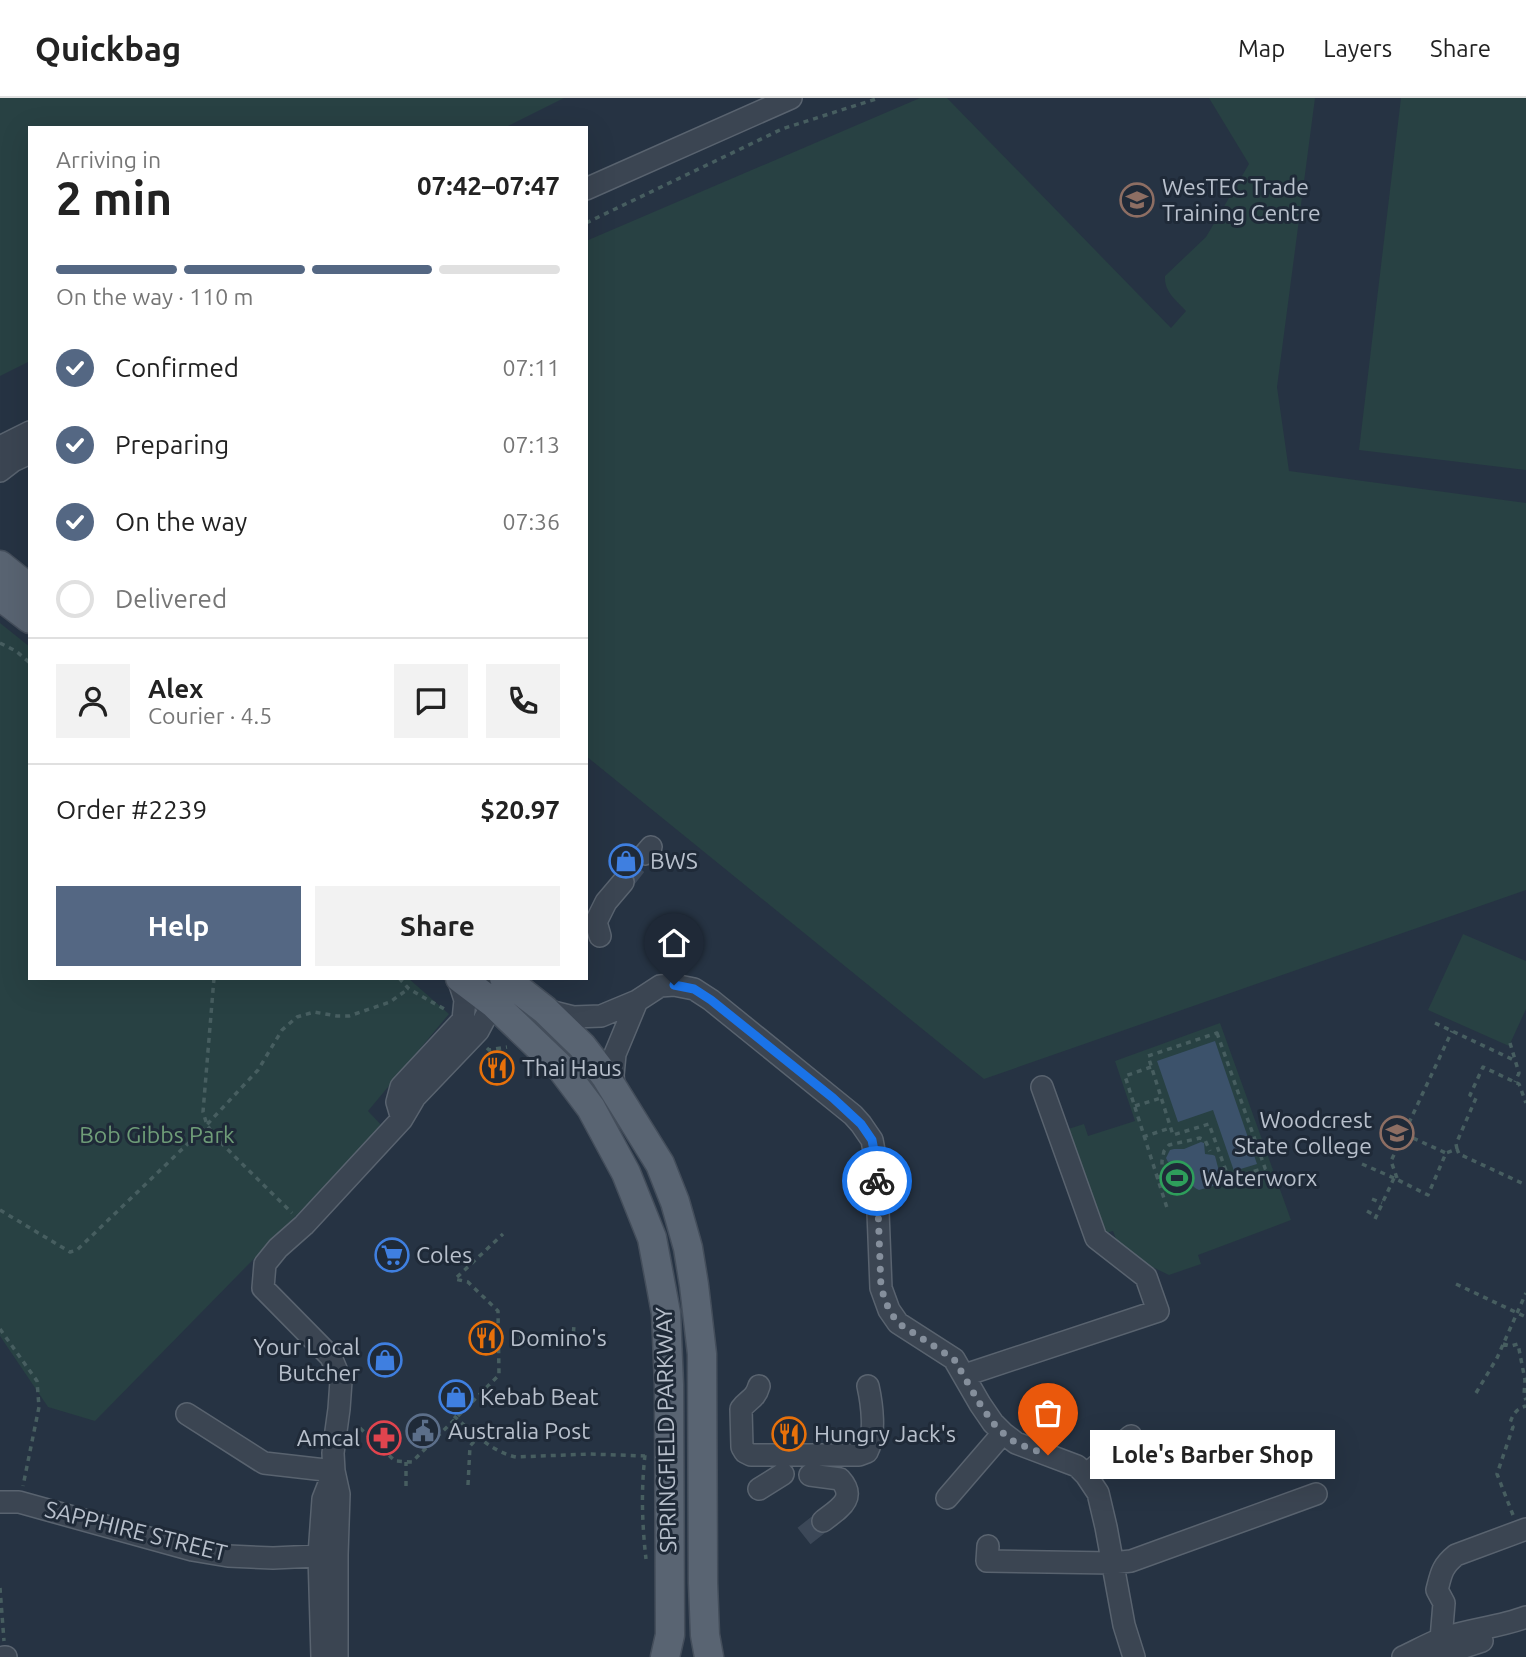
<!DOCTYPE html>
<html lang="en">
<head>
<meta charset="utf-8">
<style>
  :root { --surface:#fff; --page:#f2f2f2; --text:#222; --muted:#767676; --line:#e0e0e0; --accent:#546783 }
  body { margin:0; font-family:Ubuntu,sans-serif; background:var(--page); color:var(--text); height:100vh; display:flex; flex-direction:column; font-size:26px; white-space:nowrap }
  * { box-sizing:border-box; margin:0 }
  p { font-size:23px; color:var(--muted) }
  .icon { flex:none; width:38px; height:38px; fill:none; stroke:currentColor; stroke-width:2; stroke-linecap:round; stroke-linejoin:round }
  .map { position:relative; flex:1; overflow:hidden }
  .sheet { position:absolute; left:28px; top:28px; width:560px; height:854px; display:flex; flex-direction:column; background:var(--surface); border-radius:0px; box-shadow:0 7px 28px #0002 }
  .sheet>* { flex:none }
  .pin { position:absolute; display:grid; place-items:center; width:60px; height:60px; color:#fff; margin:-72px -30px; border-radius:50% 50% 50% 0; rotate:-45deg; box-shadow:0 0 7px #0007 }
  .pin .icon { rotate:45deg }
  .courier { position:absolute; display:grid; place-items:center; width:70px; height:70px; margin:-35px; border:5px solid #1a73e8; border-radius:50%; background:#fff; color:#222; box-shadow:0 2px 9px #0007 }
  .bubble { position:absolute; height:49px; border-radius:0px; background:var(--surface); box-shadow:0 7px 28px #0002; font-size:23px; font-weight:600; line-height:49px; text-align:center }
  .headline em { font-style:normal; font-weight:600 }
  .headline div { display:flex; flex-direction:column-reverse }
  .headline { display:flex; align-items:center; justify-content:space-between; height:119px; padding:0 28px }
  h1 { font-size:46px; font-weight:600; line-height:52px }
  .bar { display:grid; grid-template-columns:repeat(4,1fr); gap:10px 7px; align-content:center; height:84px; padding:0 28px }
  .bar i { height:9px; border-radius:5px; background:var(--line) }
  .bar .on { background:var(--accent) }
  .bar p { grid-column:span 4 }
  .line { display:flex; align-items:center; gap:18px; padding:0 28px; border-top:2px solid var(--line) }
  .line div { flex:1 }
  .round { display:grid; place-items:center; flex:none; width:74px; height:74px; border-radius:0px; background:var(--page) }
  ol { padding:0 28px; list-style:none }
  li { display:flex; align-items:center; gap:21px; height:77px }
  li p { margin-inline-start:auto }
  li .icon { padding:7px; border-radius:50%; background:var(--accent); color:#fff; stroke-width:4 }
  li:last-child { color:var(--muted) }
  li i { width:38px; height:38px; border:4px solid var(--line); border-radius:50% }
  .cta { display:flex; gap:14px; margin-top:auto; padding:14px 28px }
  .cta a { flex:1; height:80px; border-radius:0px; background:var(--accent); color:#fff; font-size:28px; font-weight:600; line-height:80px; text-align:center }
  .cta a+a { background:var(--page); color:var(--text) }
  header { display:flex; align-items:center; gap:42px; box-sizing:border-box; height:98px; padding:0 35px; background:var(--surface); border-bottom:2px solid var(--line) }
  header strong { font-size:33px }
  nav { display:flex; gap:38px; margin-inline-start:auto; font-size:24px }
  .map>svg:first-child { display:block }
</style>
</head>
<body>
<header>
<strong>Quickbag</strong>
<nav><a>Map</a><a>Layers</a><a>Share</a></nav>
</header>
<div class="map">
<svg width="1526" height="1559" viewBox="0 0 1526 1559">
  <rect width="100%" height="100%" fill="#263343"/>
  <path fill="#284143" d="M 0,0 L 564,0 L 504,30 L 30,30 L 30,263 L 0,278 Z
    M 920,0 L 947,0 L 1171,230 L 1186,213 C 1176,202 1164,194 1165,178 L 1206,139 L 1249,66 L 1209,0 L 1315,0 L 1277,289 L 1289,373 L 1526,405 L 1526,792 L 984,981 L 586,658 L 586,143 Z
    M 1401,0 L 1526,0 L 1526,372 L 1359,352 Z
    M 0,525 L 30,549 L 30,880 L 408,880 L 449,916 L 368,1013 L 383,1029 L 95,1323 L 48,1309 L 0,1238 Z
    M 1463,836 L 1526,863 L 1526,911 L 1509,948 L 1428,912 Z
    M 1220,925 L 1291,1122 L 1198,1157 L 1201,1166 L 1169,1177 L 1121,1154 L 1113,1133 L 1099,1137 L 1062,1033 L 1084,1026 L 1088,1038 L 1135,1023 L 1115,963 Z"/>
  <path fill="#3c526b" d="M 1215,943 L 1257,1066 L 1234,1073 L 1213,1012 L 1178,1024 L 1157,963 Z
    M 1201,1044 L 1204,1045 L 1205,1056 L 1213,1057 L 1215,1058 L 1221,1081 L 1217,1087 L 1199,1092 C 1196,1091 1194,1089 1192,1087 C 1183,1082 1181,1092 1176,1077 L 1179,1069 C 1177,1064 1173,1063 1168,1064 L 1166,1060 L 1170,1052 L 1174,1051 L 1184,1051 Z"/>
  <g fill="none" stroke-linecap="round" stroke-linejoin="round">
    <path stroke="#3c4858" stroke-width="21" stroke-dasharray="21 10" stroke-linecap="butt" d="M 623,784 L 645,756
      M 804,1438 L 823,1423"/>
    <defs>
      <path id="minor" d="M 586,91 L 791,0
        M 0,349 L 30,334
        M 0,373 L 13,363 L 30,355
        M 645,756 L 651,749
        M 600,838 L 596,824 L 606,804 L 623,784
        M 545,912 L 573,919 L 601,918 L 637,903 L 660,888 L 674,887 L 694,891 L 711,902 L 853,1017 L 861,1026 L 872,1042 L 876,1063 L 881,1190 L 889,1212 L 898,1225 L 954,1261 L 980,1306 L 993,1325 L 1003,1335 L 1016,1345 L 1077,1368 L 1086,1377 L 1098,1395 L 1106,1429 L 1124,1527 L 1134,1559
        M 614,990 L 613,977 L 615,956 L 637,903
        M 402,1021 L 397,1004 L 401,989 L 463,922 L 465,902 L 458,880
        M 965,1277 L 1158,1213 L 1146,1179 L 1096,1140 L 1042,989
        M 759,1288 C 755,1302 748,1301 741,1311 L 742,1349 L 745,1354 L 751,1357 L 859,1357 L 867,1354 C 876,1337 872,1306 868,1288
        M 187,1316 L 264,1365 L 334,1373
        M 810,1377 L 840,1381 C 858,1401 838,1411 823,1423
        M 1086,1377 L 1131,1338
        M 759,1391 L 783,1376
        M 947,1400 L 1003,1335
        M 0,1404 L 19,1404 L 192,1452 L 228,1458 L 273,1460 L 337,1457
        M 988,1448 L 987,1463 L 1112,1465 L 1131,1463 L 1316,1396
        M 1441,1541 L 1444,1505 L 1437,1492 C 1441,1476 1442,1468 1456,1457 L 1526,1431
        M 4,1559 L 6,1559
        M 322,1559 L 319,1457 L 323,1401 L 334,1373
        M 337,1559 L 337,1457 L 339,1396 L 334,1373 L 333,1355 L 339,1311 L 341,1283 L 331,1259 L 263,1190 L 265,1166 L 278,1150 L 304,1127 L 402,1021 L 415,999 L 478,933 L 493,905 L 489,891
        M 1403,1559 C 1416,1553 1430,1545 1444,1540 C 1471,1531 1500,1529 1526,1519
        M 1434,1559 L 1482,1543"/>
      <path id="major" d="M 0,467 L 30,491
        M 0,498 L 30,521
        M 460,880 L 493,905 L 561,970 L 591,1010 L 626,1075 L 652,1140 L 666,1215 L 669,1287 L 670,1537 L 665,1559
        M 504,880 L 545,912 L 582,948 L 606,979 L 660,1066 L 675,1104 L 688,1150 L 694,1187 L 702,1256 L 703,1485 L 705,1537 L 709,1559"/>
    </defs>
    <use href="#minor" stroke="#59636f" stroke-width="24"/>
    <use href="#major" stroke="#444e5b" stroke-width="31"/>
    <path stroke="#475e60" stroke-width="3.5" stroke-dasharray="5 5" stroke-linecap="butt" d="M 586,125 L 782,31 L 879,0
      M 0,545 L 16,553 L 30,565
      M 214,880 L 203,1014 L 207,1027 L 217,1041 L 292,1115
      M 399,880 L 409,891 L 446,912
      M 1435,925 L 1516,963
      M 1217,935 L 1265,1070 L 1229,1081 L 1209,1026 L 1173,1037 L 1148,958 Z
      M 1510,945 L 1519,975 L 1515,984
      M 487,950 L 489,952 L 507,949
      M 1151,969 L 1125,978 L 1168,1113
      M 1135,1008 L 1161,1000
      M 1404,1036 L 1446,1055
      M 1143,1039 L 1170,1030
      M 1457,1051 L 1456,1046 L 1476,1000 L 1470,997 L 1483,969 L 1519,986 L 1526,1005
      M 1362,1066 L 1394,1080
      M 1156,1080 L 1173,1074 L 1176,1071 L 1174,1068 L 1166,1070 L 1162,1068 L 1162,1063 L 1164,1053 L 1169,1047 L 1200,1040 L 1205,1042 L 1210,1053
      M 1397,1080 L 1391,1063 L 1452,933
      M 1372,1101 L 1382,1105
      M 0,1112 L 70,1154 L 77,1152 L 200,1034 L 258,972 L 282,932 L 297,919 L 314,914 L 337,918 L 349,918 L 390,904 L 408,891
      M 1367,1113 L 1376,1118
      M 1375,1121 L 1394,1080 L 1428,1097 L 1446,1055 L 1457,1051 L 1459,1056 L 1526,1087
      M 1456,1186 L 1526,1219
      M 0,1231 L 37,1283 L 39,1309 L 23,1388
      M 499,1239 L 573,1240 L 574,1227
      M 1503,1246 L 1511,1248 L 1518,1246 L 1525,1282 L 1524,1297 L 1526,1302
      M 1476,1295 L 1497,1260 L 1526,1195
      M 454,1318 C 472,1334 492,1354 516,1359 L 590,1356 L 645,1358
      M 360,1330 L 395,1363 L 412,1364 L 499,1277 L 498,1213 L 468,1184 L 455,1181 L 503,1136
      M 645,1357 C 641,1392 642,1426 646,1461
      M 468,1387 L 470,1348 L 478,1339
      M 406,1388 L 406,1364
      M 1513,1417 L 1497,1376 L 1513,1329 L 1510,1325 C 1513,1316 1516,1311 1526,1308
      M 0,1490 L 4,1543"/>
    <use href="#minor" stroke="#3b4552" stroke-width="21"/>
    <use href="#major" stroke="#596472" stroke-width="28"/>
  </g>
  <g fill="none" stroke-linecap="round" stroke-linejoin="round">
    <path stroke="#858f9c" stroke-width="7" stroke-dasharray="0 12.6" d="M 877,1083 L 881,1190 L 889,1212 L 898,1225 L 954,1261 L 980,1306 L 993,1325 L 1003,1335 L 1016,1345 L 1048,1357"/>
    <path stroke="#1a73e8" stroke-width="9" d="M 674,887 L 694,891 L 711,902 L 833,1000 L 861,1026 L 872,1042 L 876,1063 L 877,1083"/>
  </g>
  <defs>
    <symbol id="university-ring" viewBox="-11 -11 22 22"><circle r="9.5" fill="#1f2a38" stroke="#8d6e63" stroke-width="1.5"/><path d="M0-5L7-2L0 1L-7-2ZM-4 1L0 2.5L4 1V4Q0 6-4 4Z" fill="#8d6e63"/></symbol>
    <symbol id="shop-ring" viewBox="-11 -11 22 22"><circle r="9.5" fill="#1f2a38" stroke="#3f7fe0" stroke-width="1.5"/><path d="M-5-2.5h2.3a2.7 3.5 0 0 1 5.4 0H5L5.5 6h-11ZM-1.5-2.5h3a1.5 2.3 0 0 0-3 0Z" fill="#3f7fe0"/></symbol>
    <symbol id="restaurant-ring" viewBox="-11 -11 22 22"><circle r="9.5" fill="#1f2a38" stroke="#e8710a" stroke-width="1.5"/><path d="M-5-6h1v4h1v-4h1v4h1v-4h1v5L-1.5 .5V6h-2V.5L-5-1ZM5-6V6H3V1.5H1.5Q1.5-4 5-6Z" fill="#e8710a"/></symbol>
    <symbol id="school-ring" viewBox="-11 -11 22 22"><circle r="9.5" fill="#1f2a38" stroke="#8d6e63" stroke-width="1.5"/><path d="M0-5L7-2L0 1L-7-2ZM-4 1L0 2.5L4 1V4Q0 6-4 4Z" fill="#8d6e63"/></symbol>
    <symbol id="stadium-ring" viewBox="-11 -11 22 22"><circle r="9.5" fill="#1f2a38" stroke="#2e9e5b" stroke-width="1.5"/><path d="M0-5a6.5 5 0 1 0 0 10a6.5 5 0 1 0 0-10ZM-3.5-1.8h7v3.6h-7Z" fill="#2e9e5b"/></symbol>
    <symbol id="supermarket-ring" viewBox="-11 -11 22 22"><circle r="9.5" fill="#1f2a38" stroke="#3f7fe0" stroke-width="1.5"/><path d="M-6-5.5h2.5l.6 2H6L4.5 2H-2.5L-4.4-4H-6ZM-1.5 3.2a1.3 1.3 0 1 0 .1 0ZM3 3.2a1.3 1.3 0 1 0 .1 0Z" fill="#3f7fe0"/></symbol>
    <symbol id="civic-ring" viewBox="-11 -11 22 22"><circle r="9.5" fill="#1f2a38" stroke="#5c6f8a" stroke-width="1.5"/><path d="M-.6-6.5H3V-4.5H.6V-3L4-1V1h2V6H-6V1h2V-1L-.6-3ZM-1.2 2.5V6h2.4V2.5Z" fill="#5c6f8a"/></symbol>
    <symbol id="pharmacy-ring" viewBox="-11 -11 22 22"><circle r="9.5" fill="#1f2a38" stroke="#e0444e" stroke-width="1.5"/><path d="M-2-6h4v4h4v4h-4v4h-4v-4h-4v-4h4Z" fill="#e0444e"/></symbol>
  </defs>
  <g fill-rule="evenodd">
    <use href="#university-ring" x="1118" y="83" width="38" height="38"/>
    <use href="#shop-ring" x="607" y="744" width="38" height="38"/>
    <use href="#restaurant-ring" x="478" y="951" width="38" height="38"/>
    <use href="#school-ring" x="1378" y="1016" width="38" height="38"/>
    <use href="#stadium-ring" x="1158" y="1061" width="38" height="38"/>
    <use href="#supermarket-ring" x="373" y="1138" width="38" height="38"/>
    <use href="#restaurant-ring" x="467" y="1221" width="38" height="38"/>
    <use href="#shop-ring" x="366" y="1243" width="38" height="38"/>
    <use href="#shop-ring" x="437" y="1280" width="38" height="38"/>
    <use href="#civic-ring" x="404" y="1314" width="38" height="38"/>
    <use href="#restaurant-ring" x="770" y="1317" width="38" height="38"/>
    <use href="#pharmacy-ring" x="365" y="1321" width="38" height="38"/>
  </g>
  <g text-anchor="middle" stroke-width="6" stroke-linejoin="round" paint-order="stroke">
    <g font-size="23" fill="#b8c0cc" stroke="#1f2a38" text-anchor="start">
      <text x="1162" y="97">WesTEC Trade<tspan x="1162" dy="26">Training Centre</tspan></text>
      <text x="650" y="771">BWS</text>
      <text x="522" y="978">Thai Haus</text>
      <text x="1372" y="1030" text-anchor="end">Woodcrest<tspan x="1372" dy="26">State College</tspan></text>
      <text x="1202" y="1088">Waterworx</text>
      <text x="416" y="1165">Coles</text>
      <text x="510" y="1248">Domino's</text>
      <text x="360" y="1257" text-anchor="end">Your Local<tspan x="360" dy="26">Butcher</tspan></text>
      <text x="480" y="1307">Kebab Beat</text>
      <text x="448" y="1341">Australia Post</text>
      <text x="814" y="1344">Hungry Jack's</text>
      <text x="360" y="1348" text-anchor="end">Amcal</text>
    </g>
    <g font-size="23" fill="#6f9d78" stroke="#1f2a38">
      <text x="157" y="1045">Bob Gibbs Park</text>
    </g>
    <g font-size="23" fill="#b8c0cc" stroke="#1f2a38">
      <text transform="translate(666 1332) rotate(-91)" y="8">SPRINGFIELD PARKWAY</text>
      <text transform="translate(136 1433) rotate(14)" y="8">SAPPHIRE STREET</text>
    </g>
  </g>
</svg>
<div class="pin" style="left:1048px;top:1357px;background:#ea580c"><svg class="icon" aria-label="bag" viewBox="0 0 24 24"><path d="M5 8h14l-1 12H6zM9 8a3 3 0 0 1 6 0"/></svg></div>
<div class="pin" style="left:674px;top:887px;background:#1f2937"><svg class="icon" aria-label="home" viewBox="0 0 24 24"><path d="M3 11l9-7 9 7M6 9v11h12V9"/></svg></div>
<div class="courier" style="left:877px;top:1083px"><svg class="icon" aria-label="bike" viewBox="0 0 24 24"><circle cx="6" cy="16" r="4"/><circle cx="18" cy="16" r="4"/><path d="M6 16l4-8h5l3 8M10 8l3 8H6M13 5h3"/></svg></div>
<div class="bubble" style="left:1090px;top:1332px;width:245px">Lole's Barber Shop</div>
<section class="sheet">
<div class="headline"><div><h1>2 min</h1><p>Arriving in</p></div><em>07:42–07:47</em></div>
<div class="bar"><i class="on"></i><i class="on"></i><i class="on"></i><i></i><p>On the way · 110 m</p></div>
<ol>
<li><svg class="icon" aria-label="check" viewBox="0 0 24 24"><path d="M5 12l5 5 9-10"/></svg>Confirmed<p>07:11</p></li>
<li><svg class="icon" aria-label="check" viewBox="0 0 24 24"><path d="M5 12l5 5 9-10"/></svg>Preparing<p>07:13</p></li>
<li><svg class="icon" aria-label="check" viewBox="0 0 24 24"><path d="M5 12l5 5 9-10"/></svg>On the way<p>07:36</p></li>
<li><i></i>Delivered</li>
</ol>
<div class="line" style="height:126px"><a class="round"><svg class="icon" aria-label="person" viewBox="0 0 24 24"><circle cx="12" cy="8" r="4"/><path d="M4 21q1-7 8-7t8 7"/></svg></a><div><b>Alex</b><p>Courier · 4.5</p></div><a class="round"><svg class="icon" aria-label="chat" viewBox="0 0 24 24"><path d="M4 5h16v11H9l-5 4z"/></svg></a><a class="round"><svg class="icon" aria-label="phone" viewBox="0 0 24 24"><path d="M5 4h4l2 5-3 2q2 4 5 5l2-3 5 2v4C11 20 4 13 5 4z"/></svg></a></div>
<div class="line" style="height:91px"><div>Order #2239</div><b>$20.97</b></div>
<div class="cta"><a>Help</a><a>Share</a></div>
</section>
</div>
</body>
</html>
